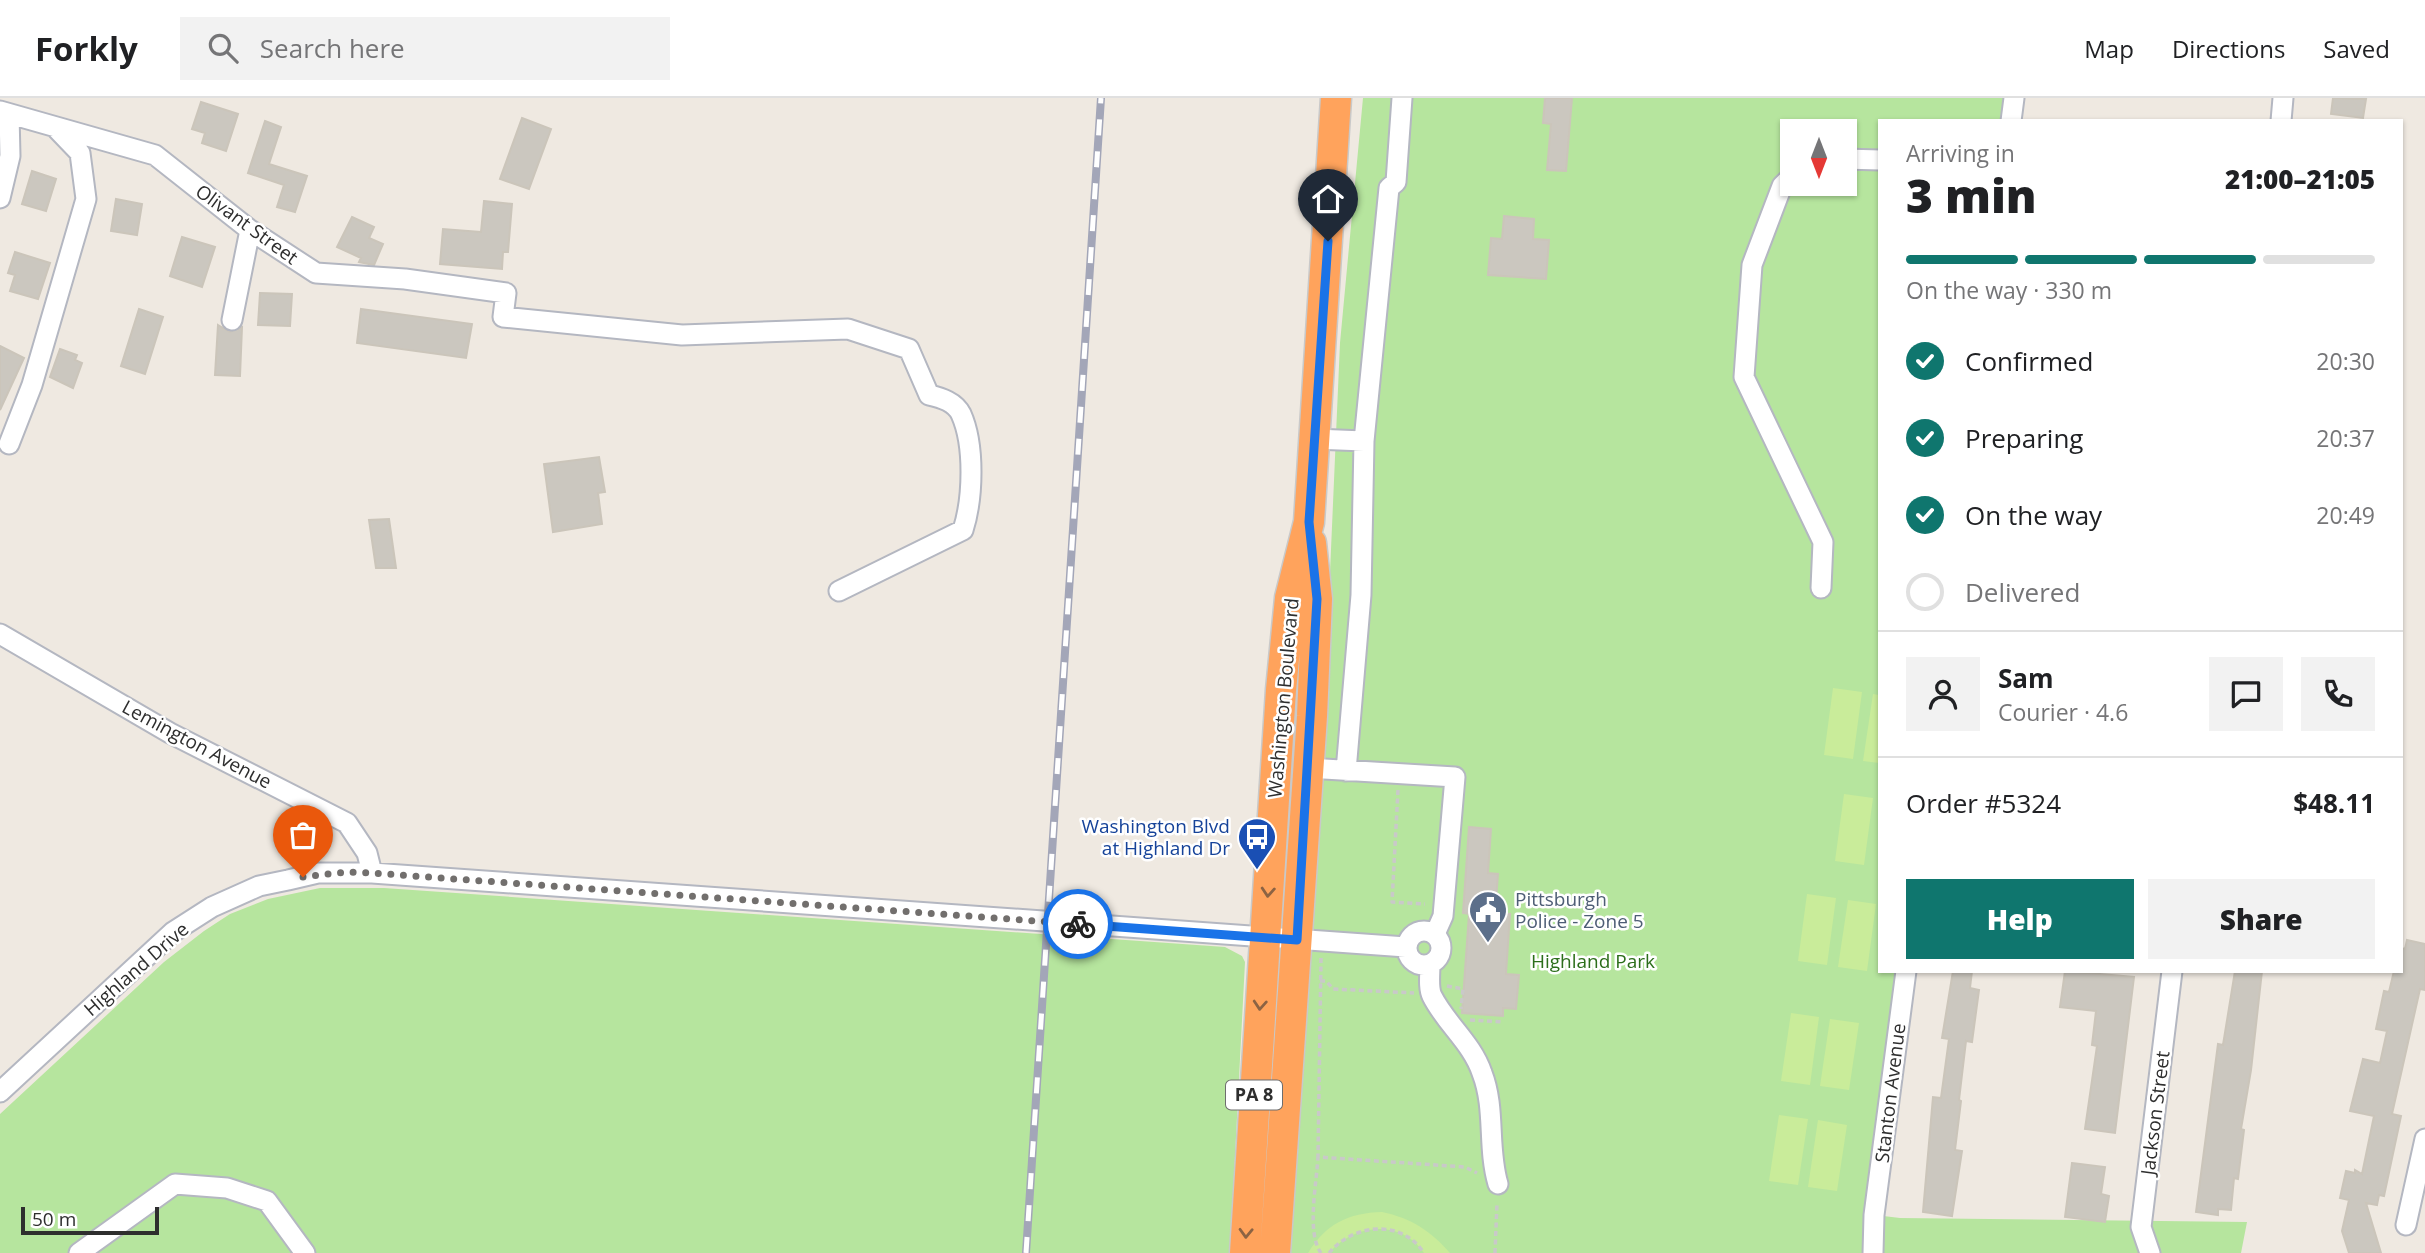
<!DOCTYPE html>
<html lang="en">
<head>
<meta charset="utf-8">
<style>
  :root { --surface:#fff; --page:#f2f2f2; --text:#202124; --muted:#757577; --line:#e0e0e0; --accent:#0f766e }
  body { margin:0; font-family:"Open Sans",sans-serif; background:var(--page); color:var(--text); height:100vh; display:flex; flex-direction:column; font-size:26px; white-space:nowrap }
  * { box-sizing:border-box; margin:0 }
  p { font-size:23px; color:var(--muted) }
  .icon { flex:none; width:38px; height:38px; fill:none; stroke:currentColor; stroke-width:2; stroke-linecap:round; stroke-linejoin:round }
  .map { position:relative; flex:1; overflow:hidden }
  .sheet { position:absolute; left:1878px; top:21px; width:525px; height:854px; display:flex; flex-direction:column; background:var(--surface); border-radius:0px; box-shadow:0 2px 5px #0004 }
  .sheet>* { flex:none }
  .needle { width:46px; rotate:180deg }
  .tools { position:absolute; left:1780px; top:21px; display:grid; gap:14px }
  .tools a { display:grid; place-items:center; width:77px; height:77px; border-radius:0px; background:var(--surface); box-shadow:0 2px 5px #0004; font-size:35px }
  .scale { position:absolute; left:21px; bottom:18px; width:138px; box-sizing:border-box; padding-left:7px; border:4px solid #2e2e2e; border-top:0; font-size:19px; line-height:24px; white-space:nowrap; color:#2e2e2e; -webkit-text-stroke:5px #fff; paint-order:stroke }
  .pin { position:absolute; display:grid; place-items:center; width:60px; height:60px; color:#fff; margin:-72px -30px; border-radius:50% 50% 50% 0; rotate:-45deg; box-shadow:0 0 7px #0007 }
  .pin .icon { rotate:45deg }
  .courier { position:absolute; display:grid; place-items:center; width:70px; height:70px; margin:-35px; border:5px solid #1a73e8; border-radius:50%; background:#fff; color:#222; box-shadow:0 2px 9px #0007 }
  .summary em { font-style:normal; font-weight:800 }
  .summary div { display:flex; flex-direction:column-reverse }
  .summary { display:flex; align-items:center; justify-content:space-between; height:119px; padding:0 28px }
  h1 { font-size:46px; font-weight:800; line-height:52px }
  .bar { display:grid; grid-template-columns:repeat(4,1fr); gap:10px 7px; align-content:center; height:84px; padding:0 28px }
  .bar i { height:9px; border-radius:5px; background:var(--line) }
  .bar .current { background:var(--accent) }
  .bar p { grid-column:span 4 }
  .line { display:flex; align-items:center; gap:18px; padding:0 28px; border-top:2px solid var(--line) }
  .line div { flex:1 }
  .round { display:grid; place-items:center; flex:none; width:74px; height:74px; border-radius:0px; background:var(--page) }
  ol { padding:0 28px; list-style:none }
  li { display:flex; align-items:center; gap:21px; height:77px }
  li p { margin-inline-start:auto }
  li .icon { padding:7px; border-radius:50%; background:var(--accent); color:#fff; stroke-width:4 }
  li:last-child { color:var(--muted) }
  li i { width:38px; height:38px; border:4px solid var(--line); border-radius:50% }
  .primary-button { display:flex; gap:14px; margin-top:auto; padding:14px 28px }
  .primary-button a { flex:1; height:80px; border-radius:0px; background:var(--accent); color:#fff; font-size:28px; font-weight:800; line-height:80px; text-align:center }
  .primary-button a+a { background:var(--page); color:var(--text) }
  header { display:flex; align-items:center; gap:42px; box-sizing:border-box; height:98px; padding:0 35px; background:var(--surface); border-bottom:2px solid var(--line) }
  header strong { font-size:33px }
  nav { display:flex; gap:38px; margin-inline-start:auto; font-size:24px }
  .search { width:490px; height:63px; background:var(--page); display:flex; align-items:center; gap:18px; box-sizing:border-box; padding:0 24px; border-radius:0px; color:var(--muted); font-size:26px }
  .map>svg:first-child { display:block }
</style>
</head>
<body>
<header>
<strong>Forkly</strong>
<div class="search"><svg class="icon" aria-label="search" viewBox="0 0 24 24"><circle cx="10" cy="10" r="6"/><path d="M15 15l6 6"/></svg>Search here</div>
<nav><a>Map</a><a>Directions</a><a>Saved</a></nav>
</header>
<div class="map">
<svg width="2425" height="1155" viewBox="0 0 2425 1155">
  <rect width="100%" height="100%" fill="#efe9e1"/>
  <path fill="#b6e59e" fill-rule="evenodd" d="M 1363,0 L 2014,0 L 2011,23 L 1880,23 L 1880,873 L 1906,873 L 1875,1117 L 1900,1120 L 2247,1124 L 2241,1155 L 1284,1155 L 1327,543 L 1340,245 ZM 1792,33 L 1844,33 L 1844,86 L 1792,86 Z
    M 320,790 L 384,790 L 1225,849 L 1242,858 L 1245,864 L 1230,1155 L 0,1155 L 0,1016 L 164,864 L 204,833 L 230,816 L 268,801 Z"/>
  <path fill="#c9ec9a" d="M 1833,590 L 1862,594 L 1853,661 L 1824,657 Z
    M 1873,596 L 1879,597 L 1879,665 L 1863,663 Z
    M 1844,696 L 1873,700 L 1864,767 L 1835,763 Z
    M 1807,796 L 1836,800 L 1827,867 L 1798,863 Z
    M 1848,802 L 1876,806 L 1867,873 L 1838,869 Z
    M 1791,915 L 1819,919 L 1810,987 L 1781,983 Z
    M 1830,921 L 1859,925 L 1849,992 L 1820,988 Z
    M 1779,1017 L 1808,1021 L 1798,1087 L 1769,1083 Z
    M 1818,1022 L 1847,1027 L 1837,1093 L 1808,1089 Z
    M 1382,1114 C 1411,1120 1431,1133 1450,1155 L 1424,1155 C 1401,1120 1353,1126 1329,1155 L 1308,1155 C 1326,1126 1348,1115 1382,1114 Z"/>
  <path fill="#cbc7bf" stroke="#cbc5ba" stroke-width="2" d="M 1545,0 L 1572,0 L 1566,73 L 1547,72 L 1551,26 L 1543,25 Z
    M 2333,0 L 2366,1 L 2363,20 L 2331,16 Z
    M 201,4 L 238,16 L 226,53 L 202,45 L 205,35 L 192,31 Z
    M 522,20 L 551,31 L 529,91 L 500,81 Z
    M 265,23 L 281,29 L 269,66 L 307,78 L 295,114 L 277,109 L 284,87 L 248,75 Z
    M 32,73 L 56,81 L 46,113 L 22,106 Z
    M 116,101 L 142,106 L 137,137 L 111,133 Z
    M 484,103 L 512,106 L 508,154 L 503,154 L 502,171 L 440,166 L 443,131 L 481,134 Z
    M 1504,118 L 1534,121 L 1533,141 L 1549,142 L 1546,181 L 1488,177 L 1491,140 L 1502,141 Z
    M 352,119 L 374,129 L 369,140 L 383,146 L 374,167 L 359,164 L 361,160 L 337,149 Z
    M 182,139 L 215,149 L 202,189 L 170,178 Z
    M 15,154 L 50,165 L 38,201 L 10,193 L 15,177 L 8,175 Z
    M 260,195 L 292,196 L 290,228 L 258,227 Z
    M 139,211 L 163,219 L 145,276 L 121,268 Z
    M 361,211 L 472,226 L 466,260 L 357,245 Z
    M 218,227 L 230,234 L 242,229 L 240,278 L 215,277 Z
    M 0,248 L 24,260 L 0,312 Z
    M 60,251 L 77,257 L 75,262 L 82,265 L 73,290 L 50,279 Z
    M 599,359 L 605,394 L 598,395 L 602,426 L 553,434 L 544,366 Z
    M 389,421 L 396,470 L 376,470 L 369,422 Z
    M 1469,729 L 1491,731 L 1488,775 L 1498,776 L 1495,815 L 1510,816 L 1506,876 L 1519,877 L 1516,911 L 1503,910 L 1503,918 L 1462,915 L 1469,816 L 1463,815 Z
    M 2407,842 L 2425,846 L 2425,892 L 2420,891 L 2392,1016 L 2401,1018 L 2384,1098 L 2379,1097 L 2377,1107 L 2366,1105 L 2381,1155 L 2349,1155 L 2342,1133 L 2349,1102 L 2340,1100 L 2346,1073 L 2355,1075 L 2355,1072 L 2362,1076 L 2374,1018 L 2350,1013 L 2363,961 L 2380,965 L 2387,933 L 2376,931 L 2384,893 L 2389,894 L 2394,873 L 2401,873 L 2401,850 L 2405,851 Z
    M 1953,873 L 1972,873 L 1970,890 L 1979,892 L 1972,944 L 1966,943 L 1959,1002 L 1961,1003 L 1955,1052 L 1962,1053 L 1952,1118 L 1923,1114 L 1933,999 L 1941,1000 L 1949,941 L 1942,940 Z
    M 2065,873 L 2134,879 L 2115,1035 L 2085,1031 L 2097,948 L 2092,947 L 2096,913 L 2060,909 Z
    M 2235,873 L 2262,873 L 2251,972 L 2241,1031 L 2244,1032 L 2238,1081 L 2234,1080 L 2231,1112 L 2218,1111 L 2218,1117 L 2196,1114 L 2218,946 L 2223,947 Z
    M 2072,1065 L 2105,1069 L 2101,1096 L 2109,1098 L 2105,1124 L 2065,1119 Z"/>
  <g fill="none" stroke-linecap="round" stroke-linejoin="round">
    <defs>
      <path id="minor" d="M 0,13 L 155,57 L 250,132 L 316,175 L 405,181 L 506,195 L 503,219 L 682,237 L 848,231 L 909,251 L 929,297 C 942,300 955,304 961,316 C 975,347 973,401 963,432 L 839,493
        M 2011,23 L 2014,0
        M 2281,23 L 2283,0
        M 1844,61 L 1880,62
        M 1792,78 L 1782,88 L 1752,167 L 1744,279 L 1823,444 L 1821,490
        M 0,100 L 10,58 L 9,16
        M 232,222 L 250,132
        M 1314,341 L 1364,343
        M 9,346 L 32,287 L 86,101 L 80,55 L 56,30
        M 0,536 L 170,635 L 347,725 L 367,755 L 372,775
        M 1308,670 L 1455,679 L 1443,818 L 1435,836
        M 1346,673 L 1361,497 L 1364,343 L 1389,90 L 1396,84 L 1402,0
        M1407 850a17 17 0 1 1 34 0a17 17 0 1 1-34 0Z
        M 1430,866 C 1430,876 1428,890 1432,898 C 1446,926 1472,945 1482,975 C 1496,1011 1487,1049 1498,1086
        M 0,994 L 173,834 L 212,809 L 259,788 L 288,782 L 318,775 L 372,775 L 1406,849
        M 2406,1127 L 2425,1041
        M 79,1155 L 175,1086 L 227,1090 L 267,1103 L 305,1155
        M 1873,1155 L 1874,1117 L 1906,873
        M 2150,1155 L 2141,1129 L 2172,873"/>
      <path id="highway" d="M 1245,1155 L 1281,592 L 1290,500 L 1309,424 L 1336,0
        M 1275,1155 L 1312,618 L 1317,501 L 1311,445"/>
    </defs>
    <use href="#minor" stroke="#b4b7c1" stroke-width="23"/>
    <use href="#highway" stroke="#c9c9c9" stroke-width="33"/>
    <path stroke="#c9c9c9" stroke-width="3.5" stroke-dasharray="5 3.5" stroke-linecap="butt" d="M 1398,692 L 1392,804 L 1425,806
      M 1321,860 L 1318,1059 L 1465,1069 L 1477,1075
      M 1320,883 L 1326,883 L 1333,891 L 1414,895
      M 1447,888 L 1463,891 L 1461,911
      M 1470,922 L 1503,924
      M 1318,1058 C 1317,1084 1306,1135 1321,1155
      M 1329,1155 C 1353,1126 1401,1120 1424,1155
      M 1495,1155 L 1497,1105"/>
    <use href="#minor" stroke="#fff" stroke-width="19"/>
    <use href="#highway" stroke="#ffa35c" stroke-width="30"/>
    <defs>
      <path id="rail" d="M 1026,1155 L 1101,0"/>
    </defs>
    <use href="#rail" stroke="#a3a6b8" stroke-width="8"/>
    <use href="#rail" stroke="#fff" stroke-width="5" stroke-dasharray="16" stroke-linecap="butt"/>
  </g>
  <defs><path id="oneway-chevron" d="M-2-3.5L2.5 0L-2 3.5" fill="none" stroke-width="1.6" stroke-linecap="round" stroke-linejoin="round" transform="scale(1.75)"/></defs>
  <g stroke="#8c6343">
    <use href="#oneway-chevron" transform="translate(1268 794) rotate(94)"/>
    <use href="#oneway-chevron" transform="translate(1260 907) rotate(94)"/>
    <use href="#oneway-chevron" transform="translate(1246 1135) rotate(92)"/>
  </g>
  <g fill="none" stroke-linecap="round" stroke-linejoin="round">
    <path stroke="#726f6d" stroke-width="7" stroke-dasharray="0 12.6" d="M 303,779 L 346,774 L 372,775 L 1078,826"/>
    <path stroke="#1a73e8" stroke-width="9" d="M 1078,826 L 1297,842 L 1317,501 L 1309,424 L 1328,143"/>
  </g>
  <defs>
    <symbol id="bus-pin" viewBox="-11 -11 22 30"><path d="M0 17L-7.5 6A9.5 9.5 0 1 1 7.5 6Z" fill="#1a4fb4" stroke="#fff"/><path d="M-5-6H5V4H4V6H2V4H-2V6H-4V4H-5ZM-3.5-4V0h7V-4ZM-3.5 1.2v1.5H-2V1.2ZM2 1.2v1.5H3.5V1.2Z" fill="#fff"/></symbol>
    <symbol id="civic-pin" viewBox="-11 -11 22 30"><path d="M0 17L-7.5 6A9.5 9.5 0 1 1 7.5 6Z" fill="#5c6f8a" stroke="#fff"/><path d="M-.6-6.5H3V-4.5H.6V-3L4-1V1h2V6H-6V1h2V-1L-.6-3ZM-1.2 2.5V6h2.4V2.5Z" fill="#fff"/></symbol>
  </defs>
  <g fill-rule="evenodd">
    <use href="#bus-pin" x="1235" y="717" width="44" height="60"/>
    <use href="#civic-pin" x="1466" y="790" width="44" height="60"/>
  </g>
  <g text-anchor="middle" stroke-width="5" stroke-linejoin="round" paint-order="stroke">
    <rect fill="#fff" stroke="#6d6d6d" stroke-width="2" x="1226" y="982.5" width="56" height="29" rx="5"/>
    <g font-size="18" font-weight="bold" fill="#2e2e2e">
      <text x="1254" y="1003">PA 8</text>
    </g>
    <g font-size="19" fill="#2e2e2e" stroke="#fff">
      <text transform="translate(247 126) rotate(36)" y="7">Olivant Street</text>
      <text transform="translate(1283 600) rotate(-85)" y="7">Washington Boulevard</text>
      <text transform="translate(197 646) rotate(28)" y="7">Lemington Avenue</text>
      <text transform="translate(136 871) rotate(-41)" y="7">Highland Drive</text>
      <text transform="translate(1890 995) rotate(-83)" y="7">Stanton Avenue</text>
      <text transform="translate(2155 1015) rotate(-83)" y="7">Jackson Street</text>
    </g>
    <g font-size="19" fill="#164399" stroke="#fff" text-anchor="end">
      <text x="1230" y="735">Washington Blvd<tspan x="1230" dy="22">at Highland Dr</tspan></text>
    </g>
    <g font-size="19" fill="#4e5e75" stroke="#fff" text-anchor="start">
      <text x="1515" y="808">Pittsburgh<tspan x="1515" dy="22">Police - Zone 5</tspan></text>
    </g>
    <g font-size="19" fill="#2c6e1b" stroke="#fff">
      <text x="1593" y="870">Highland Park</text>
    </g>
  </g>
</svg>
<div class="tools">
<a><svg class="needle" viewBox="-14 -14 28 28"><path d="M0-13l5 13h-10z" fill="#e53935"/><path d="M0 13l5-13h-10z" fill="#757577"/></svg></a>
</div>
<div class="scale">50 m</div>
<div class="pin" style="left:303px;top:779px;background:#ea580c"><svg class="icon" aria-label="bag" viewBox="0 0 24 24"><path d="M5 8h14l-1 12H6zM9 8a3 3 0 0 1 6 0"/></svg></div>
<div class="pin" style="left:1328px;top:143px;background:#1f2937"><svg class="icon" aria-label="home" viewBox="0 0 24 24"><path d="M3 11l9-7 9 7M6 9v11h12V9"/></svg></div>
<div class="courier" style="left:1078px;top:826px"><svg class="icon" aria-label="bike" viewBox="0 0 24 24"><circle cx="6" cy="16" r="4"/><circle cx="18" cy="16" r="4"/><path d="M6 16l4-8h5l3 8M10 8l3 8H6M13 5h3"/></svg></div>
<section class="sheet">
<div class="summary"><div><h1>3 min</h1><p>Arriving in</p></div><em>21:00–21:05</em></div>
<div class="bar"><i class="current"></i><i class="current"></i><i class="current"></i><i></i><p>On the way · 330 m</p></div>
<ol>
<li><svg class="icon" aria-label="check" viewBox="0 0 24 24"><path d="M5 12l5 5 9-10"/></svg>Confirmed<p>20:30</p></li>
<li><svg class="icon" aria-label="check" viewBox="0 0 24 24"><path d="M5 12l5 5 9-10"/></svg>Preparing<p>20:37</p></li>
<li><svg class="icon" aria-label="check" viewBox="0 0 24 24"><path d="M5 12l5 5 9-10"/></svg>On the way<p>20:49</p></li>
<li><i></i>Delivered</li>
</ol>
<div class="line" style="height:126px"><a class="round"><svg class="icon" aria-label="person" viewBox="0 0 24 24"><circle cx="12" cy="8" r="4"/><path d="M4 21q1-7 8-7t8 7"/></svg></a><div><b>Sam</b><p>Courier · 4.6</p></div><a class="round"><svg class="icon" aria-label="chat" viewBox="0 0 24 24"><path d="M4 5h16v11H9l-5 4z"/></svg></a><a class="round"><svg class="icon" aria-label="phone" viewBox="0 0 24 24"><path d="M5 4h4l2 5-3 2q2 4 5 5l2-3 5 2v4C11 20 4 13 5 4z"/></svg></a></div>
<div class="line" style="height:91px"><div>Order #5324</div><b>$48.11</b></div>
<div class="primary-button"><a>Help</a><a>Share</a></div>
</section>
</div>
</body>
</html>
